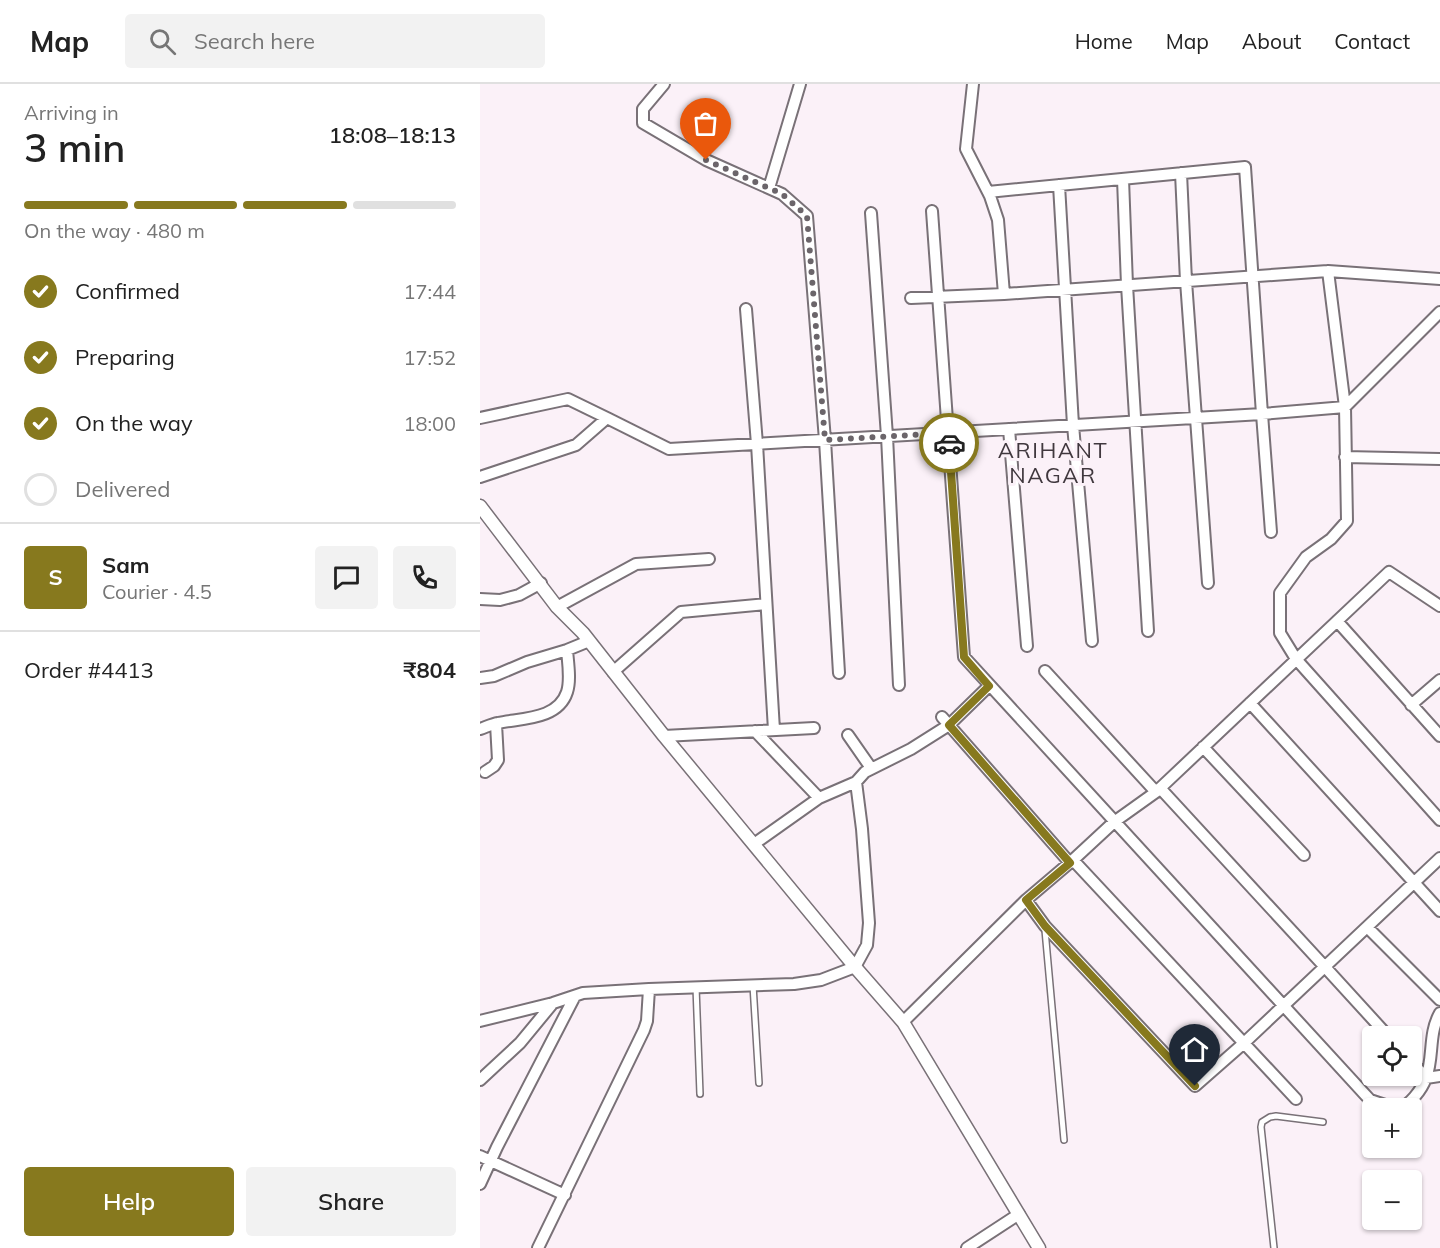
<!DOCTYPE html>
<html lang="en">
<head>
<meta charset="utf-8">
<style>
  :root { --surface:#fff; --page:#f2f2f2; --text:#222; --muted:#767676; --line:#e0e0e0; --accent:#87791e }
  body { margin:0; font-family:Mulish,sans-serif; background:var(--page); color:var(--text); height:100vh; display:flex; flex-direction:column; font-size:22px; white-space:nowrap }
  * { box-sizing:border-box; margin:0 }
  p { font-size:20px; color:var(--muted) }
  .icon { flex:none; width:33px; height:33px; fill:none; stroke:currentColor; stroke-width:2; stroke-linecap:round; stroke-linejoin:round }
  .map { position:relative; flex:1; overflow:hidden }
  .drawer { display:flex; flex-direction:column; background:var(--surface); width:480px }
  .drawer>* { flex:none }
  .buttons { position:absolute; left:882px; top:942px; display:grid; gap:12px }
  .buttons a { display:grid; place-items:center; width:60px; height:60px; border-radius:6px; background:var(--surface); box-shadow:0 2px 4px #0004; font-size:30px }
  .pin { position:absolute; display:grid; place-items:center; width:51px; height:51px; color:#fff; margin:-62px -26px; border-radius:50% 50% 50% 0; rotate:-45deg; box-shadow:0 0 6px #0007 }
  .pin .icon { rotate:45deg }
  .courier { position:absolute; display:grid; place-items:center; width:60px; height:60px; margin:-30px; border:4px solid #87791e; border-radius:50%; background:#fff; color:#222; box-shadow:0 2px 8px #0007 }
  .head em { font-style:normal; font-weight:600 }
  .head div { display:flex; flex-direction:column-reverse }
  .head { display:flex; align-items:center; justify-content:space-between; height:102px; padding:0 24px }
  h1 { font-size:39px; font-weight:600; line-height:45px }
  .bar { display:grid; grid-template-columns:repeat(4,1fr); gap:9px 6px; align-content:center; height:72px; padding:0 24px }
  .bar i { height:8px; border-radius:4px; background:var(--line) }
  .bar .on { background:var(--accent) }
  .bar p { grid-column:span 4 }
  .line { display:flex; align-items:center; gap:15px; padding:0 24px; border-top:2px solid var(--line) }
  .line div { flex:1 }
  .round { display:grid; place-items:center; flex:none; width:63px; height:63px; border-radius:6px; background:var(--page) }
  ol { padding:0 24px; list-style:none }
  li { display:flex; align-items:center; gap:18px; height:66px }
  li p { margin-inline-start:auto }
  li .icon { padding:6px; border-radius:50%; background:var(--accent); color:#fff; stroke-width:4 }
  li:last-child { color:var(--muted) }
  li i { width:33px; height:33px; border:3px solid var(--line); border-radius:50% }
  .cta { display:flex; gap:12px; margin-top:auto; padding:12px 24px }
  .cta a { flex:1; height:69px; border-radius:6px; background:var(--accent); color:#fff; font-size:24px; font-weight:600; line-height:69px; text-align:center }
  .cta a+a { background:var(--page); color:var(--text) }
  header { display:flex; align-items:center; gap:36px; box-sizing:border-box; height:84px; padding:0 30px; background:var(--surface); border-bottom:2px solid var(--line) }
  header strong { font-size:28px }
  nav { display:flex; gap:33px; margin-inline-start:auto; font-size:21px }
  .search { width:420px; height:54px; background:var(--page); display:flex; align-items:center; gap:15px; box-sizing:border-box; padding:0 21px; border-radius:6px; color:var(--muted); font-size:22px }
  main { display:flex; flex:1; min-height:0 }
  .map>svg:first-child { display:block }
</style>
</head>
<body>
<header>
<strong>Map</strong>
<div class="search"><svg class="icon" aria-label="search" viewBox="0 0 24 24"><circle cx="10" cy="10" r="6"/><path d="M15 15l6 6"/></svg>Search here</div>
<nav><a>Home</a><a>Map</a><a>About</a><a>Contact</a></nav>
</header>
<main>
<section class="drawer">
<div class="head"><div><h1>3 min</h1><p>Arriving in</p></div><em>18:08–18:13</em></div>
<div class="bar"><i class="on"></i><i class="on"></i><i class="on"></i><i></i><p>On the way · 480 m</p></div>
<ol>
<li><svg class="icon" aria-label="check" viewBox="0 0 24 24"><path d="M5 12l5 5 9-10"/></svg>Confirmed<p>17:44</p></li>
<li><svg class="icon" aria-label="check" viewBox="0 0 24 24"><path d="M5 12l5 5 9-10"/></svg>Preparing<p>17:52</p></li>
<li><svg class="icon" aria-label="check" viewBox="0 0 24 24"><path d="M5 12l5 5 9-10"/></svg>On the way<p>18:00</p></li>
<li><i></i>Delivered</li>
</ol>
<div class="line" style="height:108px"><b class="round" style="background:var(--accent);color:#fff">S</b><div><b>Sam</b><p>Courier · 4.5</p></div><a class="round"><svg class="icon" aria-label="chat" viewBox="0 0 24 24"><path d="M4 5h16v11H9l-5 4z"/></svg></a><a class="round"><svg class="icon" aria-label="phone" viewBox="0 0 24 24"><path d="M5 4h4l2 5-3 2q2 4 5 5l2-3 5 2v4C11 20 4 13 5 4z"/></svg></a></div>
<div class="line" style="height:78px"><div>Order #4413</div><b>₹804</b></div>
<div class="cta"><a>Help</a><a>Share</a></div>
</section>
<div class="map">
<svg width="960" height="1164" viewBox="0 0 960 1164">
  <rect width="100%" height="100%" fill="#fbf1f8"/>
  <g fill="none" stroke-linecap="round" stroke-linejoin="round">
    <defs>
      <path id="service" d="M 565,846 L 584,1056
        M 273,901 L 279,999
        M 216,903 L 220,1010
        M 794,1164 L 781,1043 L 782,1038 L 790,1033 L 796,1032 L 843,1038"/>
      <path id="minor" d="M 184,0 L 163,25 L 163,39 L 226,76 L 302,110 L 327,132 L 345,356 L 359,589
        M 493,0 L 486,65 L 510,112 L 518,136 L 524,210
        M 701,89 L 706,197 L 728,499
        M 643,95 L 647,201 L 668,547
        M 579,101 L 593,341 L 612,557
        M 289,104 L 320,0
        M 508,108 L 765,83 L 782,330 L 791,448
        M 452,127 L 484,573 L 890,1016 L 914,1024
        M 391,129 L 407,352 L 419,601
        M 848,187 L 865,323 L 867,437 L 851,455 L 826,473 L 800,509 L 800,549 L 816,575 L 960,736
        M 431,214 L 524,210 L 848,187 L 960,195
        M 266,225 L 277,360 L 294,646
        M 0,334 L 88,315 L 127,334
        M 529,345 L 547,562
        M 865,373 L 960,375
        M 0,393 L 96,361 L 127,334 L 189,365 L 782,330 L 865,323 L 960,228
        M 0,515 L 20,516 L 39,511 L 61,499
        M 77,523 L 156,480 L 229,475
        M 857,537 L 960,652
        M 565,587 L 676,708
        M 133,588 L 201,528 L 286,520
        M 0,594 L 14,592 L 47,578 L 87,566 L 109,557
        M 770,619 L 960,827
        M 931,621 L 960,596
        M 462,633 L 590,779
        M 0,645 C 6,643 12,640 18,639 C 41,634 78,636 87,608 C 91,596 88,579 87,566
        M 275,647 L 339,714
        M 368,651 L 391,684
        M 184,652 L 334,644
        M 723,663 L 824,771
        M 5,688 L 14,682 L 18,676 L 16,640
        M 680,704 L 845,883 L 908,952
        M 274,760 L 339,714 L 376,698 L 385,688 L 431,665 L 469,641 L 509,602
        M 593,776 L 816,1015
        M 546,816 L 565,842 L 715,1002 L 764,959 L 960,774
        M 887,843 L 960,916
        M 0,937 L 73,919 L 103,909 L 169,905 L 314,900 L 341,896 L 375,883 L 387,861 L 389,839 L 382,745 L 376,698
        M 423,938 L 546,816 L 593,776 L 634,738 L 676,708 L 909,488 L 960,522
        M 932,978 L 946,994 L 960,992
        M 0,996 L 40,959 L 73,919
        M 918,1024 C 929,1023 942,1005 946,994 C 954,973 948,950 960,929
        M 0,1072 L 85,1111
        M 0,1100 L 17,1063 L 95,912
        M 58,1164 L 164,946 L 167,937 L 169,905
        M 487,1164 L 539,1130"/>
      <path id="tertiary" d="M 0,422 L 77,523 L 103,549 L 184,652 L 375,883 L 423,938 L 559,1164"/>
    </defs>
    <use href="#service" stroke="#797177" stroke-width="8"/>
    <use href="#minor" stroke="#797177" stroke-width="14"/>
    <use href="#tertiary" stroke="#797177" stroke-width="15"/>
    <use href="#service" stroke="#fff" stroke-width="5"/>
    <use href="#minor" stroke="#fff" stroke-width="10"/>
    <use href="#tertiary" stroke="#fff" stroke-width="12"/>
  </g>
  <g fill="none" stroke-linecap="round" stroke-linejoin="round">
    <path stroke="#6b656a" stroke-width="6" stroke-dasharray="0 10.8" d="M 226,76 L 302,110 L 327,132 L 345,356 L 468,349 L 469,359"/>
    <path stroke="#87791e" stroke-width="8" d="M 469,359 L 484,573 L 509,602 L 469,641 L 590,779 L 546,816 L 565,842 L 715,1002"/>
  </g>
  <g text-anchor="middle" stroke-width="6" stroke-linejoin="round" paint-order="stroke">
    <g font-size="22" letter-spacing="1.5" fill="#40383e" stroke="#fbf1f8">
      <text x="573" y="374">ARIHANT<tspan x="573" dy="25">NAGAR</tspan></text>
    </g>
  </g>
</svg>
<div class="buttons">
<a><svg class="icon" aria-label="locate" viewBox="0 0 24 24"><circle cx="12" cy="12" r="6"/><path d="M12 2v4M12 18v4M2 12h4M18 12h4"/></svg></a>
<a>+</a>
<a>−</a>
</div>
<div class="pin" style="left:226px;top:76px;background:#ea580c"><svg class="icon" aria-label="bag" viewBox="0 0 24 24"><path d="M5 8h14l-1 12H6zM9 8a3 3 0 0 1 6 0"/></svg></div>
<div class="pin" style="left:715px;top:1002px;background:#1f2937"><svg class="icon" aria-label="home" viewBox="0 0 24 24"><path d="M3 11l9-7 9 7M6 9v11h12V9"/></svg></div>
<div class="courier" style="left:469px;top:359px"><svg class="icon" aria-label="car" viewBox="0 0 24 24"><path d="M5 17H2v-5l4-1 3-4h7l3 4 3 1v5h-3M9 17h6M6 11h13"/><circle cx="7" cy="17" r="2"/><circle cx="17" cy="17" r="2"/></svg></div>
</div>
</main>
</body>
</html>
